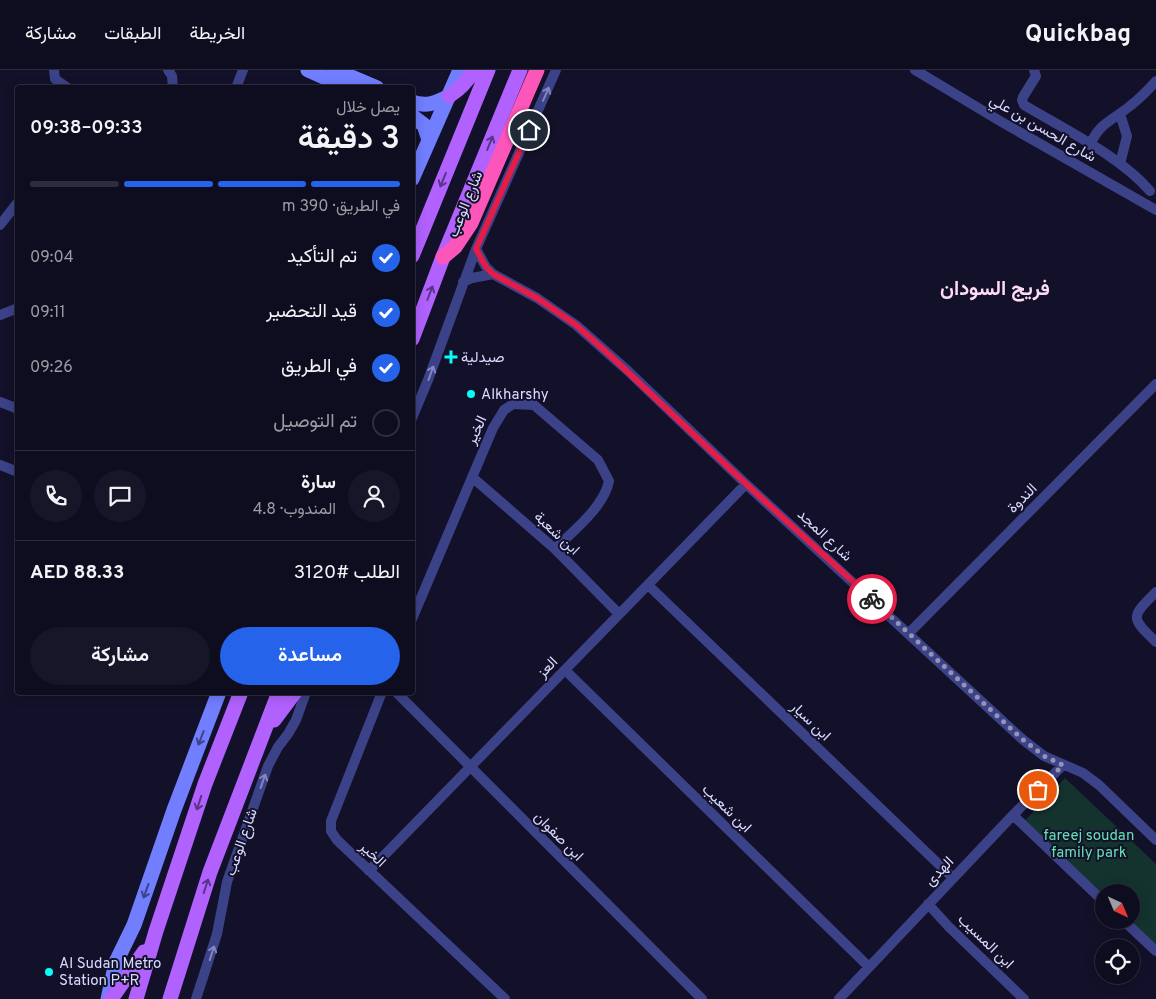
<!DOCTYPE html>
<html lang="ar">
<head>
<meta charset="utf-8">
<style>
  :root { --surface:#0e0d1f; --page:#171628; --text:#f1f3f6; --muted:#9b9ca4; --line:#2e2d3d; --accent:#2563eb }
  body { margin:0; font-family:Overpass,Vazirmatn,sans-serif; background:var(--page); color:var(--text); direction:rtl; height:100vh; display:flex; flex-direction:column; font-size:19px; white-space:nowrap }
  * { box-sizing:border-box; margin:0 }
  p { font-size:16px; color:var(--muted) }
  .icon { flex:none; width:28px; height:28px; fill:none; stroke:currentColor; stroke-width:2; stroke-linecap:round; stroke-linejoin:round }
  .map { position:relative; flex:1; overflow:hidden; direction:ltr }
  .drawer { position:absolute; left:15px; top:15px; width:400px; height:610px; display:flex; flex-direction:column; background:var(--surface); border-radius:5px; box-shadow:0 2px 12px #0003,0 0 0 1px var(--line); direction:rtl }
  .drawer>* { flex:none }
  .needle { width:32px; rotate:136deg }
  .fabs { position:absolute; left:1095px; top:814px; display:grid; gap:10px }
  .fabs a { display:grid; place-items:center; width:45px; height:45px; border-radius:50%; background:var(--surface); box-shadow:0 2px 12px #0003,0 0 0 1px var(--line); font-size:25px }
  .pin { position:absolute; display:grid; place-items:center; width:42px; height:42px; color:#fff; margin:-21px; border:2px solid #fff; border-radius:50%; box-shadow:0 1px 5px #0007 }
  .courier { position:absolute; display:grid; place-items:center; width:50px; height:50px; margin:-25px; border:4px solid #e11d48; border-radius:50%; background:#fff; color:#222; box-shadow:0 1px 6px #0007 }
  .headline em { font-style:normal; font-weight:600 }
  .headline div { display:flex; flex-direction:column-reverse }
  .headline { display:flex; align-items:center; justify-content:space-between; height:85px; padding:0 15px }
  h1 { font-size:32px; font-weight:600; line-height:38px }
  .bar { display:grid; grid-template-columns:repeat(4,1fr); gap:8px 5px; align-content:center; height:60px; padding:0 15px }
  .bar i { height:6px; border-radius:4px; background:var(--line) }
  .bar .current { background:var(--accent) }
  .bar p { grid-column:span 4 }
  .line { display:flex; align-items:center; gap:12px; padding:0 15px; border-top:1px solid var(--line) }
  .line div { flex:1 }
  .round { display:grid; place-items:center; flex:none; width:52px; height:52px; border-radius:26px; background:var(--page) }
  ol { padding:0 15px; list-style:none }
  li { display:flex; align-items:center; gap:15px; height:55px }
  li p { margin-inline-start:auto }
  li .icon { padding:5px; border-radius:50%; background:var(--accent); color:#fff; stroke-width:4 }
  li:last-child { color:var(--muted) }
  li i { width:28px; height:28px; border:2px solid var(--line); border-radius:50% }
  .button { display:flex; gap:10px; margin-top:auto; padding:10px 15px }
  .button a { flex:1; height:58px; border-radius:30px; background:var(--accent); color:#fff; font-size:20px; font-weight:600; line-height:58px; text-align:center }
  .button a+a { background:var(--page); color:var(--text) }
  header { display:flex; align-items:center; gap:30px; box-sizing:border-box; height:70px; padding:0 25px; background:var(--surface); border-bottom:1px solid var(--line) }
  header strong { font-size:24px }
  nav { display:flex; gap:28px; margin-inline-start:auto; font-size:18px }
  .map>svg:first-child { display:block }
</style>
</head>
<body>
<header>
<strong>Quickbag</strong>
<nav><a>الخريطة</a><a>الطبقات</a><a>مشاركة</a></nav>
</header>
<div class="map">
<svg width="1156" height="929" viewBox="0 0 1156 929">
  <rect width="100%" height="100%" fill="#121129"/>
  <path fill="#14332e" d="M 1065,708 L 1156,794 L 1156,879 L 1126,850 L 1131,850 L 1131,822 L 1104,822 L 1104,829 L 1023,753 Z"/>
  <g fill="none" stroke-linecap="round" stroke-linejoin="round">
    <path stroke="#3c4288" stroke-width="10" d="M 54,0 L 55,9 L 68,18
      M 168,0 L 172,6 L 173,18
      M 915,0 L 1000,51 L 1156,140
      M 1034,0 L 1036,6 L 1023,27 L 1022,30 L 1024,35 C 1064,59 1120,86 1150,121
      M 236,18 L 243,0
      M 1120,44 L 1127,66 L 1120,94
      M 1090,75 C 1099,53 1113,50 1130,36 C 1139,29 1148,20 1156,11
      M 0,155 L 18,132
      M 476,179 L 486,197 L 493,204 L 537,228 L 576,255 L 627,300 L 746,414 L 1022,669 L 1044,686 L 1083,703 L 1099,715 L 1156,770
      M 463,212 L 472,208 L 493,204
      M 0,245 L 18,238
      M 0,332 L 18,339
      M 412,348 L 428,310 L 476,179 L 556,0
      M 0,395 L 18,402
      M 472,407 L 555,479 L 619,544
      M 648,515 L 953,808
      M 1156,522 C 1131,547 1130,547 1156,572
      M 412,549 L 493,358 L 504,340 L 513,334 L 534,335 L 598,390 L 609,411 C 604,437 573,461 555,479
      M 909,563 L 1156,314
      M 565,600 L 869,897
      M 382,622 L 331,751 L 331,761 L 337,770 L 505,929
      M 396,622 L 702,929
      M 1013,745 L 1104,832
      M 369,801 L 746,414
      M 928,834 L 949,857 L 1024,929
      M 1123,850 L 1156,881
      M 196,929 L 217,864 L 227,812 L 268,696 L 278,677 L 288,664 L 296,650 L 306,622
      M 839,929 L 1013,745 L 1063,695"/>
    <path stroke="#717efe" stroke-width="15" d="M 308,0 L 348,18
      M 335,0 L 377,18
      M 412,32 C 426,37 437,33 449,26
      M 412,46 L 424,55 L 429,70
      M 412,109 L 460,0
      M 108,929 L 116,892 L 134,855 L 174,740 L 219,622"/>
    <path stroke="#b161fe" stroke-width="15" d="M 449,26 C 460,19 467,12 474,0
      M 412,186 L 488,0
      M 412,269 L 443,187 L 520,0
      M 274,650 L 295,622
      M 111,929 L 144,882
      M 136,929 L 156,861 L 205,714 L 241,622
      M 170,929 L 210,802 L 279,622"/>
    <path stroke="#fd56ba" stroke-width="15" d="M 443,187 L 455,177 L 471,153 L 537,0"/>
  </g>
  <defs><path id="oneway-shaft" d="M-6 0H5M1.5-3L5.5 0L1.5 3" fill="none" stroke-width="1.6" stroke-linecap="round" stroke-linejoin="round" transform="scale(1.25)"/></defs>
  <g stroke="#8386be">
    <use href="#oneway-shaft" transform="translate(546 24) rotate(-66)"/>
    <use href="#oneway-shaft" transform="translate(431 303) rotate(-70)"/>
    <use href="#oneway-shaft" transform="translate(263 711) rotate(-71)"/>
    <use href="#oneway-shaft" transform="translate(212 883) rotate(-72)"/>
  </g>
  <g stroke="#5a3589">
    <use href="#oneway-shaft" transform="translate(490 73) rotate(-68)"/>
    <use href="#oneway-shaft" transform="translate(443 110) rotate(112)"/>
    <use href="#oneway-shaft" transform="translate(430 223) rotate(-69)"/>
    <use href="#oneway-shaft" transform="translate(199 733) rotate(108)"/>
    <use href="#oneway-shaft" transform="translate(206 816) rotate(-72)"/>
  </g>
  <g stroke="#3d4289">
    <use href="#oneway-shaft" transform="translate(201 668) rotate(111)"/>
    <use href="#oneway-shaft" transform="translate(146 821) rotate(110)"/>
  </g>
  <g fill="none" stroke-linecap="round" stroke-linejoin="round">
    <path stroke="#9393b4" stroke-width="5" stroke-dasharray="0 9" d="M 872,529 L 1022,669 L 1044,686 L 1063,695 L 1038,720"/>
    <path stroke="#e11d48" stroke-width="6" d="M 529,60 L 476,179 L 486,197 L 493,204 L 537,228 L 576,255 L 614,289 L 746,414 L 872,529"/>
  </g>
  <g fill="#07fdf8" stroke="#121129" stroke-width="2">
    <path d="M448.5 279.5h5v5h5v5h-5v5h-5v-5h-5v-5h5z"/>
    <circle cx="471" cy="324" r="5"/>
    <circle cx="49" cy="902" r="5"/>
  </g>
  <g text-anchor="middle" stroke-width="4" stroke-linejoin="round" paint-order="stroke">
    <g font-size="15" fill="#d9d9ff" stroke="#121129">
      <text transform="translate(1043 58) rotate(30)" y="5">شارع الحسن بن علي</text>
      <text transform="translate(465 134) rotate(-68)" y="5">شارع الوعب</text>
      <text transform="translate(476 360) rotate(-65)" y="5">الخير</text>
      <text transform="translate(1022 428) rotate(-45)" y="5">الندوة</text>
      <text transform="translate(557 463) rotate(43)" y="5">ابن شعبة</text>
      <text transform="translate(825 465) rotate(43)" y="5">شارع المجد</text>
      <text transform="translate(547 597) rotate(-46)" y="5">العز</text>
      <text transform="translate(811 651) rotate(44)" y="5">ابن سيار</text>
      <text transform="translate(727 738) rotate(44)" y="5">ابن شعيب</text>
      <text transform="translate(559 766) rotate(45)" y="5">ابن صفوان</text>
      <text transform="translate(241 772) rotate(-71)" y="5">شارع الوعب</text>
      <text transform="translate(373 784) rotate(43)" y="5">الخير</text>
      <text transform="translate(939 801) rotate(-46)" y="5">الهدى</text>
      <text transform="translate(986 871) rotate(44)" y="5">ابن المسيب</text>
    </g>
    <g font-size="15" fill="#d9d9ff" stroke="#121129" text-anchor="start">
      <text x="461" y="292">صيدلية</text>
      <text x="481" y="329">Alkharshy</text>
      <text x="59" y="898">Al Sudan Metro<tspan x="59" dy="17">Station P+R</tspan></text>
    </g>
    <g font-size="15" fill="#64e0b2" stroke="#121129">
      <text x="1089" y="770">fareej soudan<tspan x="1089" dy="17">family park</tspan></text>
    </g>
    <g font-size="20" font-weight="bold" fill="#ffdbf6" stroke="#121129">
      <text x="995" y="225">فريج السودان</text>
    </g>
  </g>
</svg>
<div class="fabs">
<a><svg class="needle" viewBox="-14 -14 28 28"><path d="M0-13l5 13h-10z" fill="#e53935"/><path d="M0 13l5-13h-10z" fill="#9b9ca4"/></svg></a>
<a><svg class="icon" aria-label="locate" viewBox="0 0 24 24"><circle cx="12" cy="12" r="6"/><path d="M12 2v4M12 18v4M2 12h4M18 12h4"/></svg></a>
</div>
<div class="pin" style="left:1038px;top:720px;background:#ea580c"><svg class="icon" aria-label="bag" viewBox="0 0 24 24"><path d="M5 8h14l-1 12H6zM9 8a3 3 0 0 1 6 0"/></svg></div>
<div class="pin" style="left:529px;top:60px;background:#1f2937"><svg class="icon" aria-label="home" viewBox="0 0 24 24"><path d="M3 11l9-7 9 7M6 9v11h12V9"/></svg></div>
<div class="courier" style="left:872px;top:529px"><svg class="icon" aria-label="bike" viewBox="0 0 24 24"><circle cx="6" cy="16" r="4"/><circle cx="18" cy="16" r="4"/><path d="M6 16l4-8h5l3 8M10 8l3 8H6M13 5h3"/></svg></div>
<section class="drawer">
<div class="headline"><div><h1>3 دقيقة</h1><p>يصل خلال</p></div><em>09:33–09:38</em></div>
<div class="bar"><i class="current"></i><i class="current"></i><i class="current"></i><i></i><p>في الطريق · 390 m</p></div>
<ol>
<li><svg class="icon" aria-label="check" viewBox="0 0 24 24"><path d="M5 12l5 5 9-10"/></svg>تم التأكيد<p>09:04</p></li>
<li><svg class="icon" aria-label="check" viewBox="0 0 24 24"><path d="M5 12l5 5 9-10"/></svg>قيد التحضير<p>09:11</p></li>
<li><svg class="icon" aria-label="check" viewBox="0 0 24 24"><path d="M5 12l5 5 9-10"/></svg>في الطريق<p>09:26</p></li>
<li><i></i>تم التوصيل</li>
</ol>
<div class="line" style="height:90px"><a class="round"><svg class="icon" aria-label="person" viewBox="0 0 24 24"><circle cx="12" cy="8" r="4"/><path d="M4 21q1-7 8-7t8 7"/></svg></a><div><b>سارة</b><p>المندوب · 4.8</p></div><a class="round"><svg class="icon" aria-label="chat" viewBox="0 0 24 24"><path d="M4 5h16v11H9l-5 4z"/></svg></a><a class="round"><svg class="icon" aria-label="phone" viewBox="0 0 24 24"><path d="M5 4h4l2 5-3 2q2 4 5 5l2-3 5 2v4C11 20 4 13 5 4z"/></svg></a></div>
<div class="line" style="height:65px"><div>الطلب #3120</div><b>AED 88.33</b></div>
<div class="button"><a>مساعدة</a><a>مشاركة</a></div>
</section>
</div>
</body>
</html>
